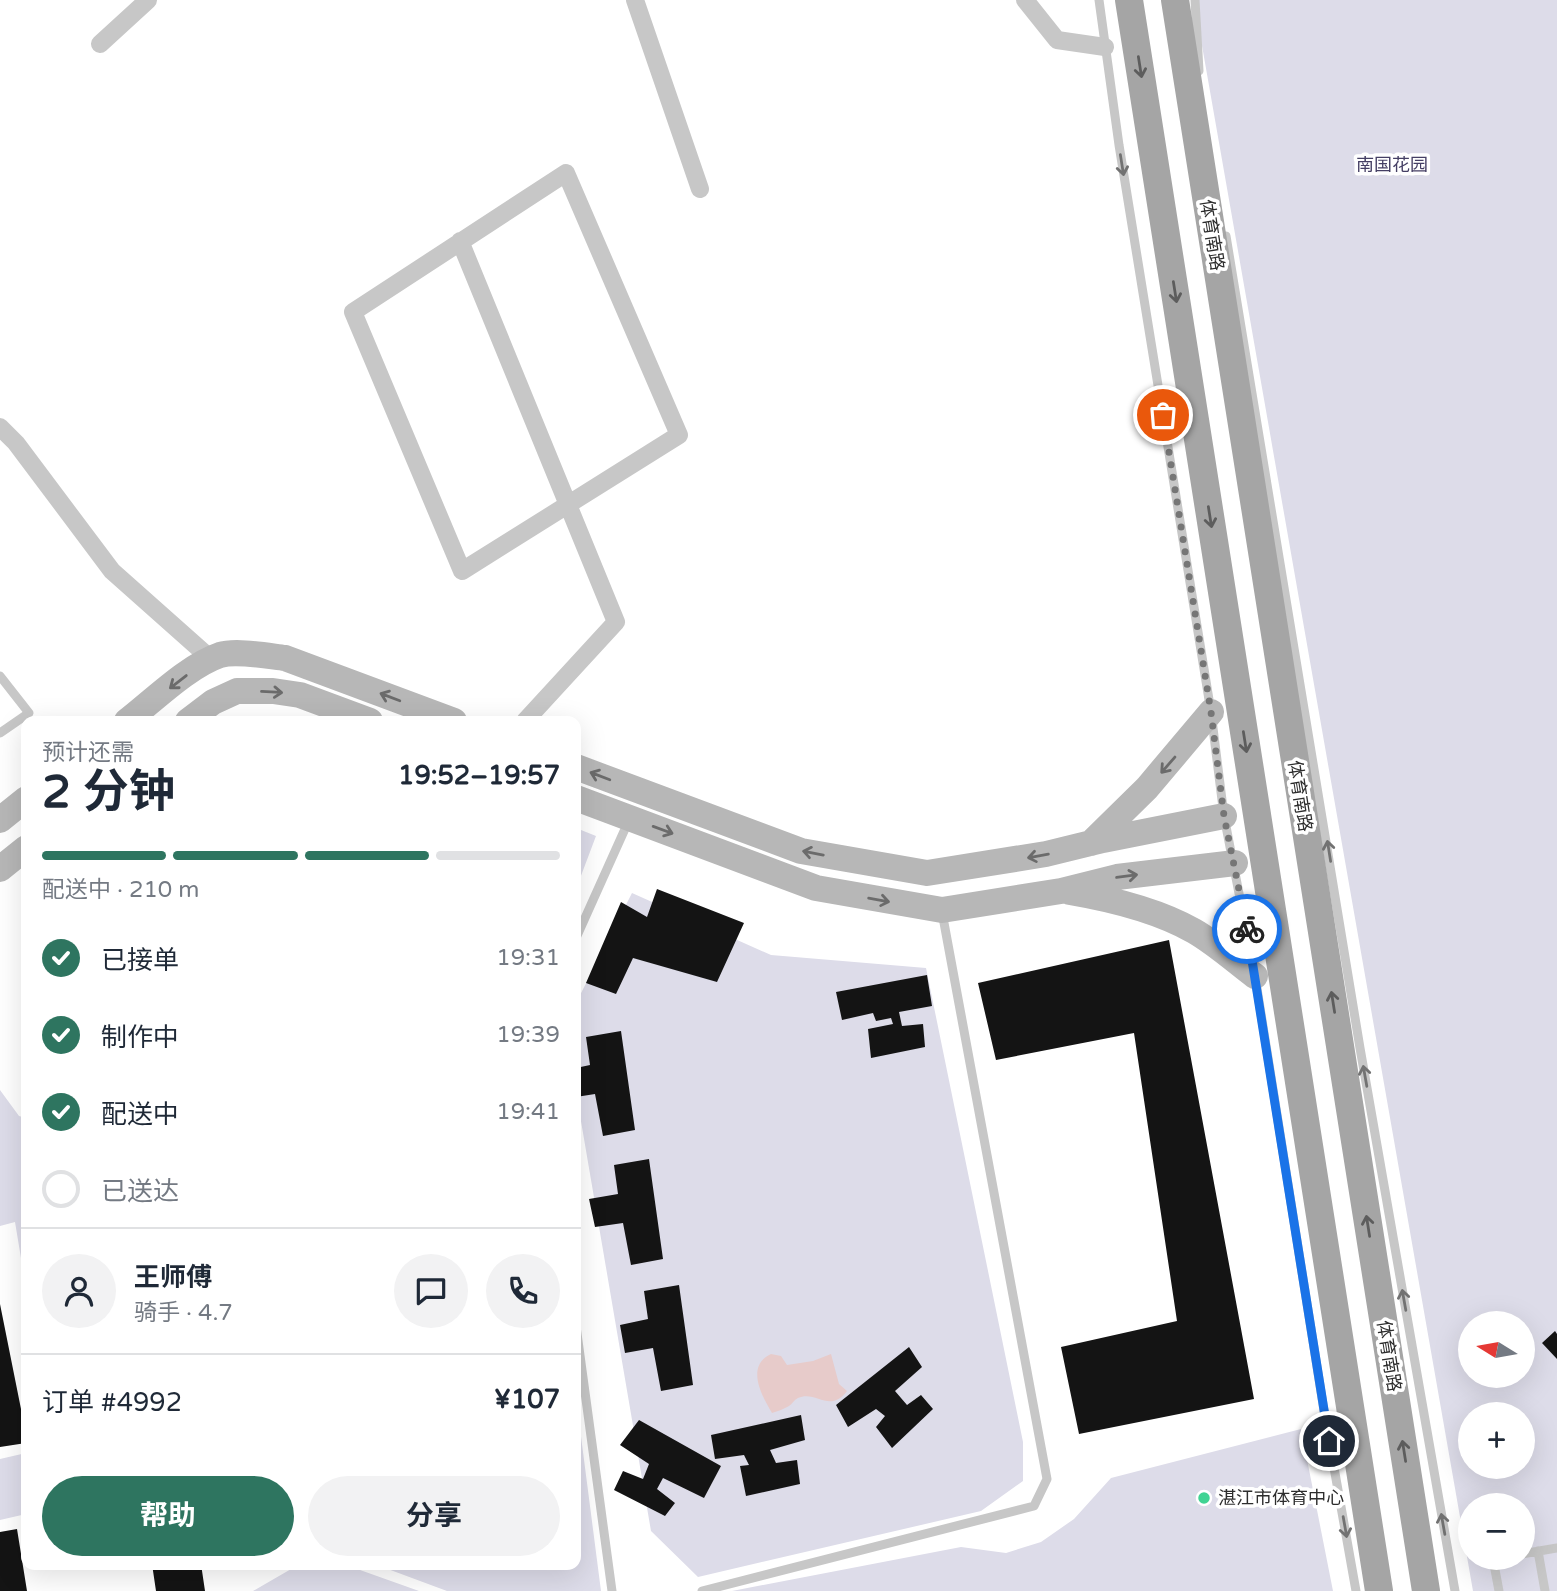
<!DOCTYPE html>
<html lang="zh">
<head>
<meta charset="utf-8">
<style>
  :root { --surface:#fff; --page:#f2f2f3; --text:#1f2937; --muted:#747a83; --line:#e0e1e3; --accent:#2e7560 }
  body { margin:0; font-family:"Varela Round","Noto Sans SC",sans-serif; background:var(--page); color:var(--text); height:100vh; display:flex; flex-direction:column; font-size:26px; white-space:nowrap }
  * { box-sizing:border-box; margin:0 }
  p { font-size:23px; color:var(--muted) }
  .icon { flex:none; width:38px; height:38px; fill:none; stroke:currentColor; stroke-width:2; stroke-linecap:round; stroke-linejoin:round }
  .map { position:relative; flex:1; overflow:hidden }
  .side { position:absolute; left:21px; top:716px; width:560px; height:854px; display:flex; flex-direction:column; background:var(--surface); border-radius:14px; box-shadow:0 7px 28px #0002 }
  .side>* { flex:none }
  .needle { width:46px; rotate:281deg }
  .controls { position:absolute; left:1458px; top:1311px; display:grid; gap:14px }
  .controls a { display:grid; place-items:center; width:77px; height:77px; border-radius:50%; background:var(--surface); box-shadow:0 7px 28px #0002; font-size:35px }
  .pin { position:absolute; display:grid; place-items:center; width:60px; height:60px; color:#fff; margin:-30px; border:4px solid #fff; border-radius:50%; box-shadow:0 2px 7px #0007 }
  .courier { position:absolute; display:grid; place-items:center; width:70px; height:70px; margin:-35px; border:5px solid #1a73e8; border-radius:50%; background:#fff; color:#222; box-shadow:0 2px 9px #0007 }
  .headline em { font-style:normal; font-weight:700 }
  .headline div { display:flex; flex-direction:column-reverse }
  .headline { display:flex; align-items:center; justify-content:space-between; height:119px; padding:0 21px }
  h1 { font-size:46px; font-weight:700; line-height:52px }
  .bar { display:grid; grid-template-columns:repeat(4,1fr); gap:10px 7px; align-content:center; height:84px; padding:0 21px }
  .bar i { height:9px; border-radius:5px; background:var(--line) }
  .bar .current { background:var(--accent) }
  .bar p { grid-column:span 4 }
  .line { display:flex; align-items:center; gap:18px; padding:0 21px; border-top:2px solid var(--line) }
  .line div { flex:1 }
  .round { display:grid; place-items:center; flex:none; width:74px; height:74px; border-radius:37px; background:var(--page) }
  ol { padding:0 21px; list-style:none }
  li { display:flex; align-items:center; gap:21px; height:77px }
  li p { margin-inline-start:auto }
  li .icon { padding:7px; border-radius:50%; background:var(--accent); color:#fff; stroke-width:4 }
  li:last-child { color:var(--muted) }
  li i { width:38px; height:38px; border:4px solid var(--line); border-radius:50% }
  .cta { display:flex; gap:14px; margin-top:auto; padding:14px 21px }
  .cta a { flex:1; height:80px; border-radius:42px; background:var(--accent); color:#fff; font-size:28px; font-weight:700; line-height:80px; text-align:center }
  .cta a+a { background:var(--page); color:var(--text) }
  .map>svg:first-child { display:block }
</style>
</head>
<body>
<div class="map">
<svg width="1557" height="1591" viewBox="0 0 1557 1591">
  <rect width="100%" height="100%" fill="#fff"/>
  <path fill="#dddce9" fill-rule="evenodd" d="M 1194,0 L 1557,0 L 1557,1591 L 1473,1591 ZM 1470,1323 L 1522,1323 L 1522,1376 L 1470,1376 ZM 1470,1414 L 1522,1414 L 1522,1466 L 1470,1466 ZM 1470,1505 L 1522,1505 L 1522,1558 L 1470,1558 Z
    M 576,828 L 596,836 L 576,889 Z
    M 632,893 L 771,955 L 926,968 L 1023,1442 L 1023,1481 L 981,1511 L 698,1577 L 651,1531 L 576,1092 L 576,1003 Z
    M 0,1090 L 19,1116 L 26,1118 L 26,1288 L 15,1222 L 0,1226 Z
    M 576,1398 L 601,1591 L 447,1591 L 377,1565 L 576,1564 Z
    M 1301,1429 L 1333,1591 L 732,1591 L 961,1547 L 1006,1553 L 1041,1542 L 1074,1519 L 1111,1478 Z
    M 26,1453 L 26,1514 L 0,1520 L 0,1459 Z
    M 298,1565 L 346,1565 L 419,1591 L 253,1591 Z"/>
  <path fill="#e7cbca" d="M 771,1354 L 781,1356 L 787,1365 L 813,1361 L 831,1354 L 839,1384 L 847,1391 C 830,1414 816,1390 798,1398 C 794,1400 792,1404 789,1406 C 784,1409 778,1411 772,1413 C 762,1396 745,1366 771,1354 Z"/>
  <path fill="#141414" d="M 657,889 L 744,923 L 717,982 L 633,958 L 616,994 L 586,983 L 621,902 L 647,917 Z
    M 1169,940 L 1254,1399 L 1079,1434 L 1061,1347 L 1177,1321 L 1134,1033 L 996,1060 L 978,983 Z
    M 927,975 L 932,1006 L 899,1012 L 902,1026 L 923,1024 L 925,1047 L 871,1058 L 868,1029 L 893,1024 L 891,1018 L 876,1021 L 873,1013 L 842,1020 L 836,992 Z
    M 621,1031 L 635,1130 L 603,1136 L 595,1094 L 576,1097 L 576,1068 L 590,1065 L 586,1037 Z
    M 649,1159 L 663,1259 L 631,1265 L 623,1223 L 595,1227 L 589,1199 L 618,1194 L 614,1165 Z
    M 679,1285 L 693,1385 L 661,1391 L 653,1348 L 625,1353 L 620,1325 L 648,1319 L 644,1291 Z
    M 0,1304 L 26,1434 L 26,1443 L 0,1447 Z
    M 1555,1331 L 1557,1334 L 1557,1359 L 1542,1343 Z
    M 909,1347 L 922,1367 L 895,1391 L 907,1405 L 921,1395 L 933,1409 L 892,1448 L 876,1427 L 885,1416 L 876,1409 L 848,1427 L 836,1405 Z
    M 801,1415 L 805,1440 L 770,1450 L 776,1463 L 797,1460 L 800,1484 L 746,1496 L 740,1466 L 749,1465 L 744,1455 L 715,1459 L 711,1435 Z
    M 639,1420 L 721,1466 L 704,1498 L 663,1478 L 657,1489 L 675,1503 L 665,1516 L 614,1490 L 623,1471 L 643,1479 L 649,1464 L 620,1445 Z
    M 17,1529 L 27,1591 L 0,1591 L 0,1532 Z
    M 152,1564 L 201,1564 L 205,1591 L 156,1591 Z"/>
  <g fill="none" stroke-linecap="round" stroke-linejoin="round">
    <path stroke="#c7c7c7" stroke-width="9" d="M 1099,0 L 1119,145 L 1211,712 L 1224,816 L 1255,976 L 1325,1417 L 1356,1591
      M 1195,0 L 1199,71
      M 1226,236 L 1360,1048 L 1455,1591
      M 0,676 L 29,713 L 0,733
      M 576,938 L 629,820
      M 576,1326 L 612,1591
      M 1538,1551 L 1545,1591
      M 1522,1554 L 1557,1548
      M 702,1591 L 1034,1506 L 1047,1479 L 942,912
      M 1499,1591 L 1493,1559 L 1503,1558"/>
    <path stroke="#c7c7c7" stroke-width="18" d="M 635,0 L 700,189
      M 1025,0 L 1057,40 L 1105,47
      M 100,44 L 148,0
      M 566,173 L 679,435 L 462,571 L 353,312 Z
      M 460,241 L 616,622 L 525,721
      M 0,427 L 16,443 L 112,571 L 211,659"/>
    <path stroke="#b7b7b7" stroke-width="26" d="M 127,721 C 154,700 188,666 220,655 C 236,650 268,656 285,658 L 454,721
      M 188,721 L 213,702 L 237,691 L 273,691 L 300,695 L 370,721
      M 576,767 L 801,851 L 927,873 L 1046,854 L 1103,840 L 1224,816
      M 576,798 L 816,888 L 942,910 L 1061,891 L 1117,877 L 1235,863
      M 0,820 L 26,799
      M 1091,843 L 1147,788 L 1211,712
      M 0,869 L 26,848
      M 1070,892 C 1111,899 1157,910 1194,931 C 1215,943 1235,961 1255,976"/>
    <path stroke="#a5a5a5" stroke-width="28" d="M 1129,0 L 1379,1591
      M 1175,0 L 1426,1591"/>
  </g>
  <defs><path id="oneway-shaft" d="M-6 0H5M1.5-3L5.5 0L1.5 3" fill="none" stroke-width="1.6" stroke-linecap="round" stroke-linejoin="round" transform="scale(1.75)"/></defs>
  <g stroke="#5d5d5d">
    <use href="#oneway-shaft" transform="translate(1140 67) rotate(81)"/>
    <use href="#oneway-shaft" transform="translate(1175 292) rotate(81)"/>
    <use href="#oneway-shaft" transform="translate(1210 517) rotate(81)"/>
    <use href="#oneway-shaft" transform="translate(1245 742) rotate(81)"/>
    <use href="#oneway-shaft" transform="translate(1333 1002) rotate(-99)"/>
    <use href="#oneway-shaft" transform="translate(1368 1226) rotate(-99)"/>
    <use href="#oneway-shaft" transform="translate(1404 1451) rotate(-99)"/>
  </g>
  <g stroke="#727272">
    <use href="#oneway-shaft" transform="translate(1122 165) rotate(81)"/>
    <use href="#oneway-shaft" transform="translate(1329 851) rotate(-99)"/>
    <use href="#oneway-shaft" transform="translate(1365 1076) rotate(-100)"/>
    <use href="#oneway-shaft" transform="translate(1404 1300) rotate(-100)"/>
    <use href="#oneway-shaft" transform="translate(1443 1524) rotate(-100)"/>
    <use href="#oneway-shaft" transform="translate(1345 1527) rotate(80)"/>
  </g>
  <g stroke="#6b6b6b">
    <use href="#oneway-shaft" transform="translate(178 682) rotate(142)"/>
    <use href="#oneway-shaft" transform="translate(272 692) rotate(3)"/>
    <use href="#oneway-shaft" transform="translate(390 697) rotate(-159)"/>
    <use href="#oneway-shaft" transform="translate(1168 765) rotate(131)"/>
    <use href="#oneway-shaft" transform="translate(600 776) rotate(-159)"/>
    <use href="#oneway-shaft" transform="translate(663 830) rotate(20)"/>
    <use href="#oneway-shaft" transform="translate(813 853) rotate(-169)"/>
    <use href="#oneway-shaft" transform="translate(1038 856) rotate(170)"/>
    <use href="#oneway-shaft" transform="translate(1127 876) rotate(-8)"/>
    <use href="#oneway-shaft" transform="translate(879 900) rotate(10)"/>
  </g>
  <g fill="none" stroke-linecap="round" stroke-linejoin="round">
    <path stroke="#767676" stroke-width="7" stroke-dasharray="0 12.6" d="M 1163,415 L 1211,712 L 1224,816 L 1247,929"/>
    <path stroke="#1a73e8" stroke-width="9" d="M 1247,929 L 1329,1441"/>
  </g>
  <circle fill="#40d393" stroke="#fff" stroke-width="2.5" cx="1204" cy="1498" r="7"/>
  <g text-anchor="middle" stroke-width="7" stroke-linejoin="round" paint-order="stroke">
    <g font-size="18" fill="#453f64" stroke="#fff">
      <text x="1392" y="171">南国花园</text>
    </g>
    <g font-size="18" fill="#2d2d2d" stroke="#fff">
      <text transform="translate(1212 235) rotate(81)" y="6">体育南路</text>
      <text transform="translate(1300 796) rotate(81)" y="6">体育南路</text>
      <text transform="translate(1389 1356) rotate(81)" y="6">体育南路</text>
    </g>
    <g font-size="18" fill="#2d2d2d" stroke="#fff" text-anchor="start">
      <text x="1218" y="1504">湛江市体育中心</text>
    </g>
  </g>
</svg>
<div class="controls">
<a><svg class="needle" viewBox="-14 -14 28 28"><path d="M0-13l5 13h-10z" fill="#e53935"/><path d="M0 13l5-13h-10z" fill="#747a83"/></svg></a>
<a>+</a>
<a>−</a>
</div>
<div class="pin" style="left:1163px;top:415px;background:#ea580c"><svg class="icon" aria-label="bag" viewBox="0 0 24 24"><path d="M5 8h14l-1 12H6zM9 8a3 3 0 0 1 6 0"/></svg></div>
<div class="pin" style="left:1329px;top:1441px;background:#1f2937"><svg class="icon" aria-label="home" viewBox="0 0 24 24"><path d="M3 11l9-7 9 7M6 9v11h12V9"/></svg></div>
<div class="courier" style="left:1247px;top:929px"><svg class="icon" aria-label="bike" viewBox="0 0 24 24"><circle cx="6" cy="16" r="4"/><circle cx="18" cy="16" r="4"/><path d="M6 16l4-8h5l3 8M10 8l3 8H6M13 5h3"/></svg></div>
<section class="side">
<div class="headline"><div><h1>2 分钟</h1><p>预计还需</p></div><em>19:52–19:57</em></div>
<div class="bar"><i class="current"></i><i class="current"></i><i class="current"></i><i></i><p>配送中 · 210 m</p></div>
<ol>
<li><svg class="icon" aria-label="check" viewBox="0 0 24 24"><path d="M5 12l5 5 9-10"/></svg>已接单<p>19:31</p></li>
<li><svg class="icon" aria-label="check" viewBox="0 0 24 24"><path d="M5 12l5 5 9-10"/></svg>制作中<p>19:39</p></li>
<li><svg class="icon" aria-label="check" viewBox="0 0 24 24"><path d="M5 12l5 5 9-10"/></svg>配送中<p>19:41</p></li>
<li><i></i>已送达</li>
</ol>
<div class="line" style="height:126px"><a class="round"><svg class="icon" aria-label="person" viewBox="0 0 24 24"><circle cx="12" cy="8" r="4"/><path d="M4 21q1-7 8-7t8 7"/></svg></a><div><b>王师傅</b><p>骑手 · 4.7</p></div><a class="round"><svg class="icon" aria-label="chat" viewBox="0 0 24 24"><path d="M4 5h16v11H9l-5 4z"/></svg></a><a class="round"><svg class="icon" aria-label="phone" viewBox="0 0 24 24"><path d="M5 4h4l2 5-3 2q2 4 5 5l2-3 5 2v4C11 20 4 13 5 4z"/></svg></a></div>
<div class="line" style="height:91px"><div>订单 #4992</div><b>¥107</b></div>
<div class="cta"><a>帮助</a><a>分享</a></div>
</section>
</div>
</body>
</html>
